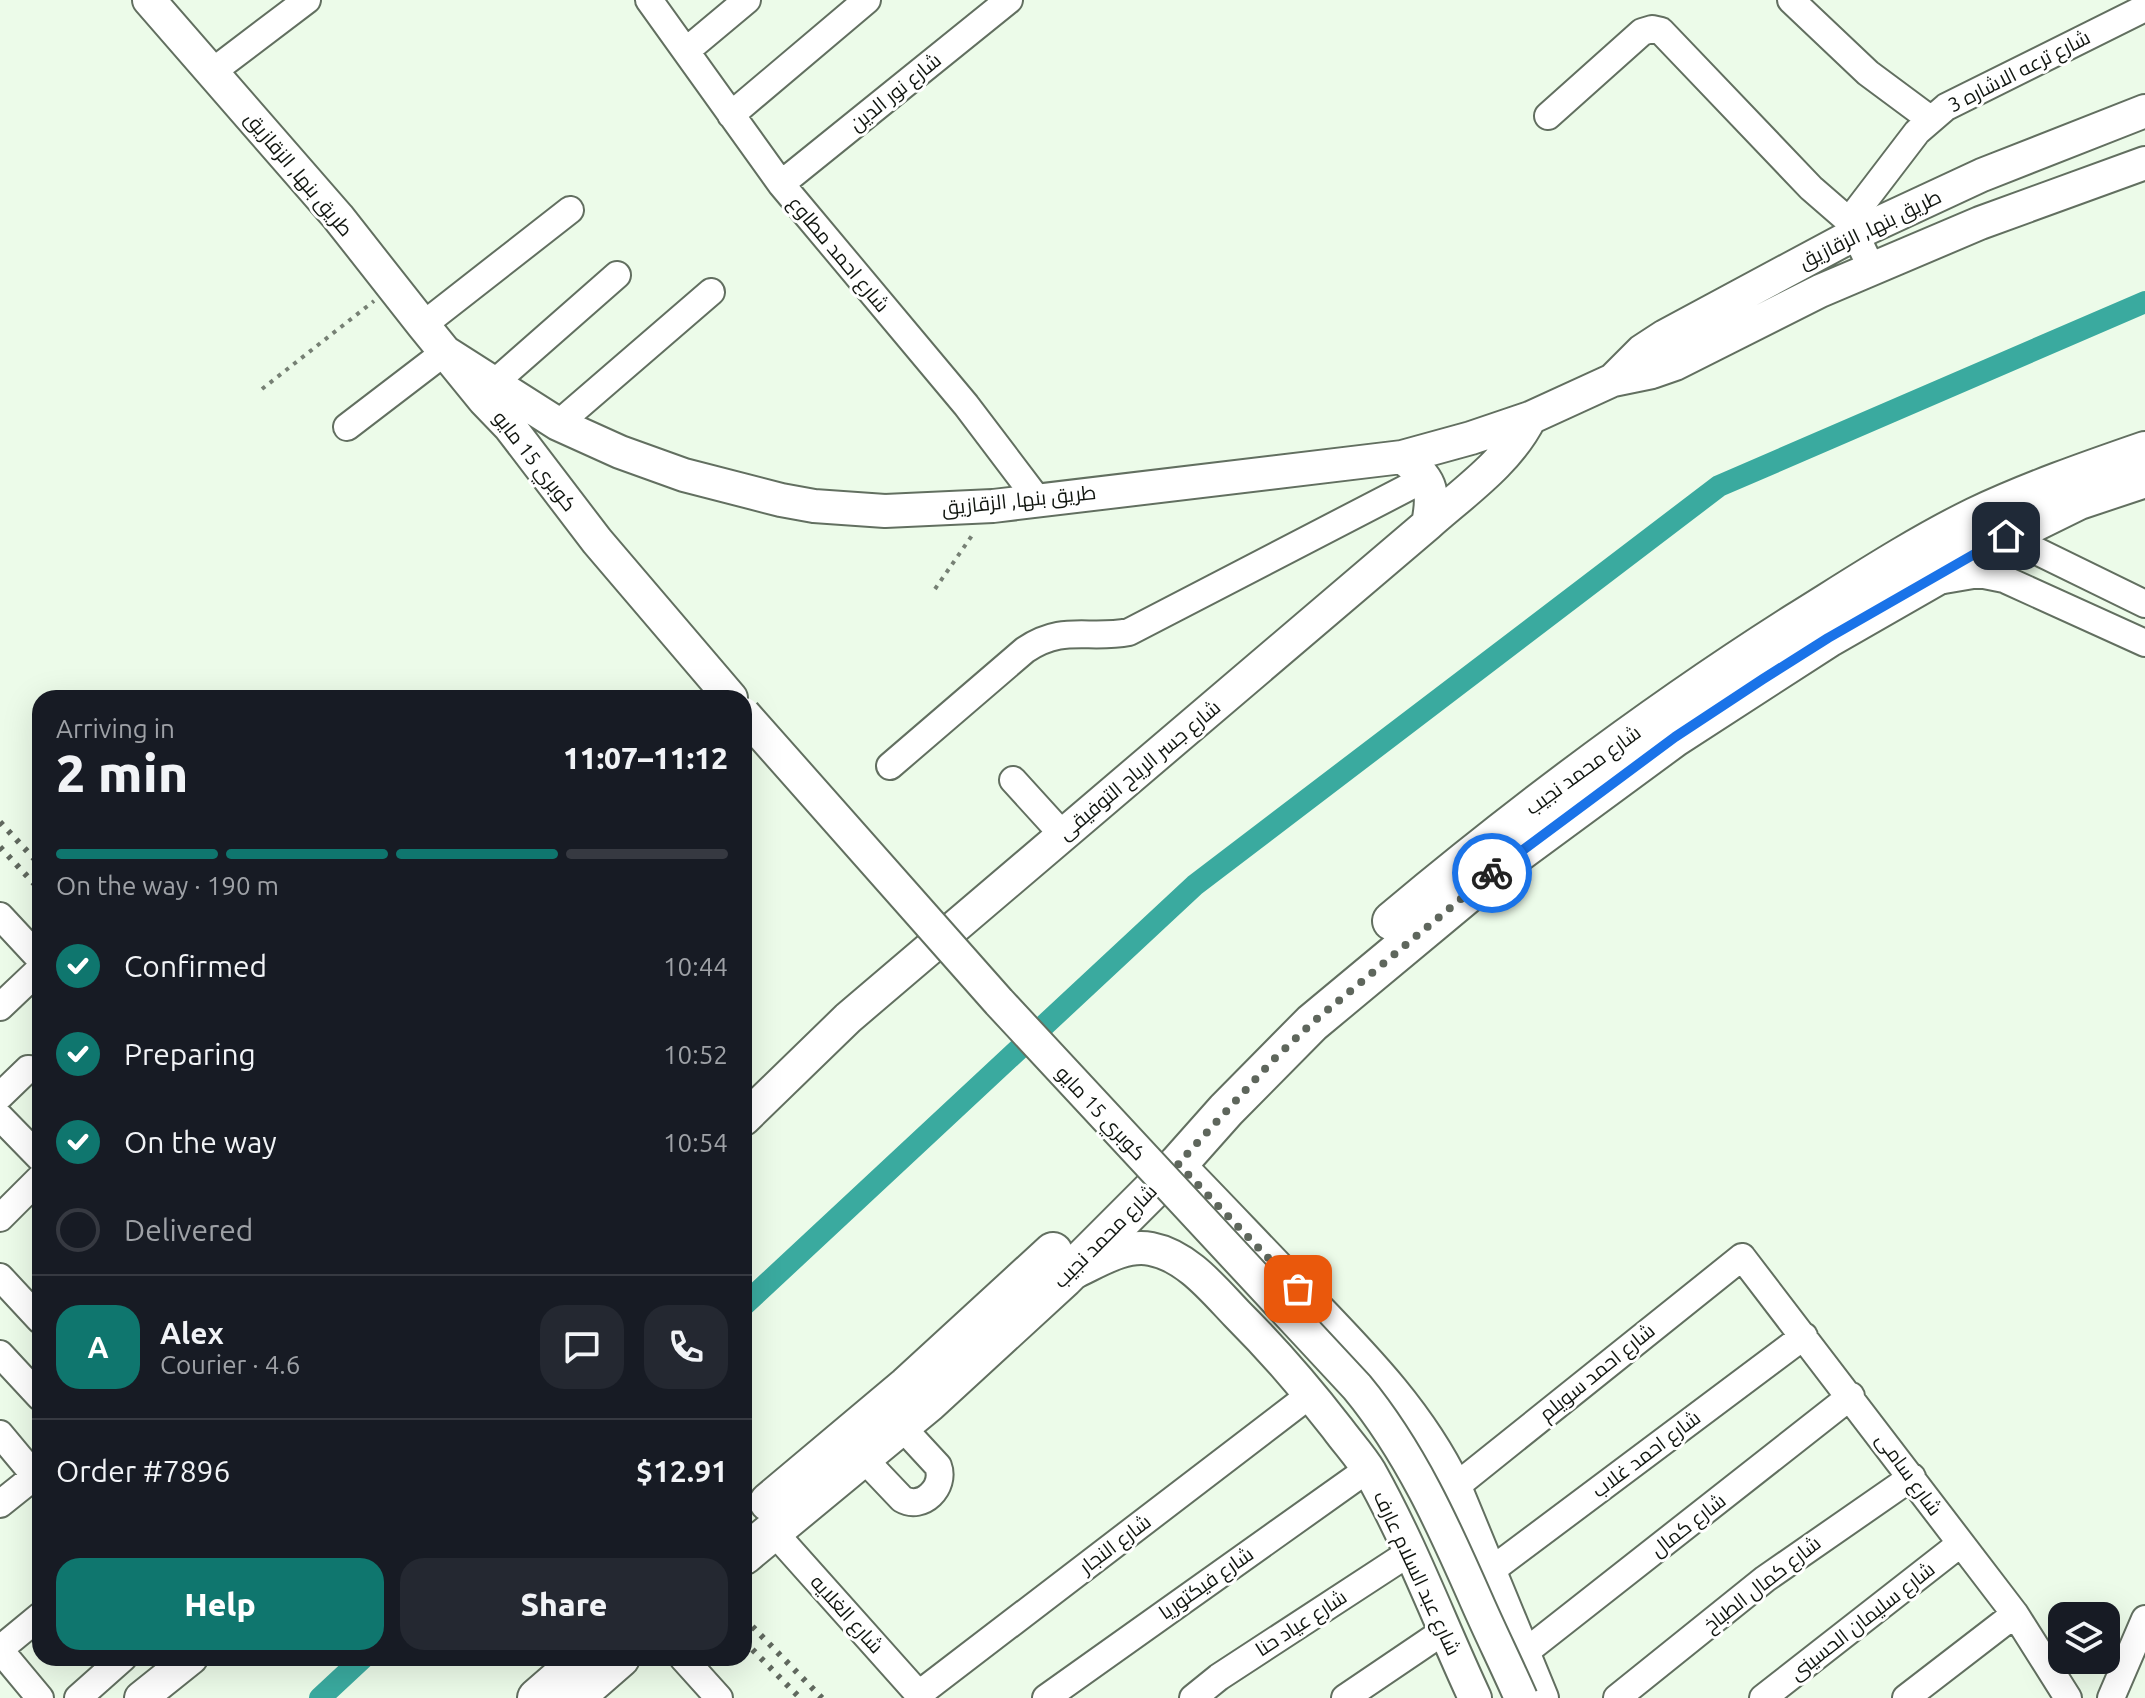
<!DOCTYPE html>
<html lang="en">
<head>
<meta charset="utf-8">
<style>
  :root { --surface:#171b24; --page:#242831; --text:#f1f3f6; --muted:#9ea1a6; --line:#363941; --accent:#0f766e }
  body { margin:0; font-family:Ubuntu,Cairo,sans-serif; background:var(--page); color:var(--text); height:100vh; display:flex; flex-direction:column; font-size:30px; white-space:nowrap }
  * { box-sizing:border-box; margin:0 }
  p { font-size:26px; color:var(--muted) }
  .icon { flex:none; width:44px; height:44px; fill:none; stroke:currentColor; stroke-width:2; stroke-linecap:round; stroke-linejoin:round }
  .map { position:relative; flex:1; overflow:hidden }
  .panel { position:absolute; left:32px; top:690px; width:720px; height:976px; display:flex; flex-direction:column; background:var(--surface); border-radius:24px; box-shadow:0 8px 32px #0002 }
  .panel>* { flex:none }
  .controls { position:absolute; left:2048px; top:1602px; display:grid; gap:16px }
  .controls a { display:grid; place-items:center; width:72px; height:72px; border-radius:16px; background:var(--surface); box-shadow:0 8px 32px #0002; font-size:40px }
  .pin { position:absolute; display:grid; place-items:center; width:68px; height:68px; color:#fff; margin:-34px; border-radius:16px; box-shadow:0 4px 12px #0006 }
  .courier { position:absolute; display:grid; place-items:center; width:80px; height:80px; margin:-40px; border:6px solid #1a73e8; border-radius:50%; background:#fff; color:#222; box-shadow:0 2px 10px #0007 }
  .headline em { font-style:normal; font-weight:800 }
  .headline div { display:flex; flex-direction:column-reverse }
  .headline { display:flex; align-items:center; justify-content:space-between; height:136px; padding:0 24px }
  h1 { font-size:52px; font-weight:800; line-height:60px }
  .bar { display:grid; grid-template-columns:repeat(4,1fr); gap:12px 8px; align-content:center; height:96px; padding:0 24px }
  .bar i { height:10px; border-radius:6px; background:var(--line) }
  .bar .active { background:var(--accent) }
  .bar p { grid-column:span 4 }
  .line { display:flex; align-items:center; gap:20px; padding:0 24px; border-top:2px solid var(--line) }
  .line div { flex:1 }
  .round { display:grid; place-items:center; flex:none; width:84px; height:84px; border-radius:24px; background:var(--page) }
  ol { padding:0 24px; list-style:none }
  li { display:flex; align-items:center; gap:24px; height:88px }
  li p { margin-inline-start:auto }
  li .icon { padding:8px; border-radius:50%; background:var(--accent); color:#fff; stroke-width:4 }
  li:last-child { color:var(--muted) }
  li i { width:44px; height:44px; border:4px solid var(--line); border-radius:50% }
  .action { display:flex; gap:16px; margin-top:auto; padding:16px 24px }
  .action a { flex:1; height:92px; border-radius:24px; background:var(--accent); color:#fff; font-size:32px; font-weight:800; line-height:92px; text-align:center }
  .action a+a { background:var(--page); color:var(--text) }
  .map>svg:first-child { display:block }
</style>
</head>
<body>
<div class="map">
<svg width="2145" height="1698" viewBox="0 0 2145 1698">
  <rect width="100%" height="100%" fill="#ecfbe9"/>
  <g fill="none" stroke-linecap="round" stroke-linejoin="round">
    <path stroke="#3aaa9f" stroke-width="22" d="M 744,1305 L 1195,885 L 1719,486 L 2145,302
      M 320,1698 L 363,1658"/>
    <defs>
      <path id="minor" d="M 649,0 L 781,184 L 966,405 L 1038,500
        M 1791,0 L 1868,73 L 1930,119
        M 686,51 L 747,0
        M 212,72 L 307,0
        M 731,115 L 867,0
        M 1548,116 L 1642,32 L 1652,29 L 1661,31 L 1811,188 L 1849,221
        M 781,184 L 1009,0
        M 1872,269 L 1849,221 L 1917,132 L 1946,107 L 2145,8
        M 423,325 L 570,210
        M 493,384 L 617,275
        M 558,424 L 711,292
        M 347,427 L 445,352
        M 2006,536 L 2145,604
        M 1944,580 L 1979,574 L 2004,579 L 2145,643
        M 890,766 L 1025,650 C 1064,624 1087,640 1129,632 L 1426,478
        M 1013,780 L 1063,835
        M 0,916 L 40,959
        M 0,1007 L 40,969
        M 0,1096 L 28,1069 L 40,1070
        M 0,1117 L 40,1158
        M 0,1218 L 40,1178
        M 0,1277 L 40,1320
        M 0,1354 L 40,1397
        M 0,1434 L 40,1482
        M 863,1458 L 902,1499 C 922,1511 946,1487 938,1466 L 901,1426
        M 1455,1487 L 1742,1257 L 2015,1614 L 2068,1698
        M 0,1504 L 35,1476
        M 772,1530 L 922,1698
        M 1489,1572 L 1804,1336
        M 0,1649 L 40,1616
        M 0,1650 L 40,1698
        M 1524,1653 L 1851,1396
        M 683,1658 L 719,1698
        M 919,1694 L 1311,1394
        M 78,1698 L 123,1658
        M 1046,1698 L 1368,1469
        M 1193,1698 L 1219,1677 L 1412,1551
        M 1345,1698 L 1444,1631
        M 1617,1698 L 1765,1579 L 1912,1477
        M 1763,1698 L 1960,1544
        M 1906,1698 L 2015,1614
        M 2111,1698 L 2145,1619"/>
      <path id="major" d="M 149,0 L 338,217 L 423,325 L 484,400 L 510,427 L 597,541 L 731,698
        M 445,352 L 558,424 L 620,452 L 684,475 L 781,500 L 814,506 L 885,511 L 993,506 L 1402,457 L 1471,438 L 1530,418 L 1613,380 L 1652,372 L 1675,364 L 1820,291 L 1980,223 L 2145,163
        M 1613,380 L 1642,351 L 1665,336 L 1855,234 L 1982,175 L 2145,111
        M 1402,457 C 1431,479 1435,489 1428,524
        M 744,1119 L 848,1018 L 1428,524 C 1464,492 1508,462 1530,418
        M 1178,1164 C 1222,1209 1265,1255 1309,1300 C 1365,1358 1420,1414 1455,1487 L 1542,1698
        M 1077,1271 C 1100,1260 1125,1244 1151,1249 C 1187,1256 1213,1289 1237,1314 C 1273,1350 1306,1388 1337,1428 C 1348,1443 1361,1457 1370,1472 C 1411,1545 1440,1623 1475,1698
        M 141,1698 L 191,1658"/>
      <path id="highway" d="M 1392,921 C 1521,813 1655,712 1797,622 C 1855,586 1914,547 1975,517 C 2030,491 2087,471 2145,451
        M 769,1502 L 907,1386 L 1053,1252
        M 744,1555 L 929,1402 L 1064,1278 L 1178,1164 L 1226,1110 L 1312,1023 L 1508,860 L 1675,737 L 1828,638 L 2006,536 L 2079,500 L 2145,478
        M 537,1698 L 583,1658
        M 574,1698 L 620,1658"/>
    </defs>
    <use href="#minor" stroke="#626f60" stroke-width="30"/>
    <use href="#major" stroke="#626f60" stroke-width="36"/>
    <use href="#highway" stroke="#626f60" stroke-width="42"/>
    <path stroke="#768074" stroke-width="4" stroke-dasharray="4 6" stroke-linecap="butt" d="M 262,389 L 374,301
      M 935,589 L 973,534"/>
    <use href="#minor" stroke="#fff" stroke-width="26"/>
    <use href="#major" stroke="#fff" stroke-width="32"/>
    <use href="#highway" stroke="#fff" stroke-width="38"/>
    <path stroke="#60685e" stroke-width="6" stroke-dasharray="4 8" stroke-linecap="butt" d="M 0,822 L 40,865
      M 0,847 L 40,890
      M 744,1618 L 822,1698
      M 744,1641 L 800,1698"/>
    <defs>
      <path id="major-bridge" d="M 744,714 L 999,1002 L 1357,1387 C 1410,1451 1444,1527 1477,1602 C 1491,1634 1507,1666 1521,1698"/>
    </defs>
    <use href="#major-bridge" stroke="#626f60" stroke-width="36" stroke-linecap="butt"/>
    <use href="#major-bridge" stroke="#fff" stroke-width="32"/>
  </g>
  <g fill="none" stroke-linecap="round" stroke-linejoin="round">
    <path stroke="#5e665c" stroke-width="8" stroke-dasharray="0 14.4" d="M 1298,1289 L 1178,1164 L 1273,1060 L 1312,1023 L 1492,873"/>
    <path stroke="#1a73e8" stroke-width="10" d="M 1492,873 L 1675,737 L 1763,679 L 1828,638 L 2006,536"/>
  </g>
  <g text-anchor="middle" stroke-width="6" stroke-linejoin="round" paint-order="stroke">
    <g font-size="20" fill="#111610" stroke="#fff">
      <text transform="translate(2019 71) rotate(-27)" y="7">شارع ترعه الاشاره 3</text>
      <text transform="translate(895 92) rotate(-39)" y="7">شارع نور الدين</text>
      <text transform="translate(299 174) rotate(50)" y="7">طريق بنها, الزقازيق</text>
      <text transform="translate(1870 229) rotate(-26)" y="7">طريق بنها, الزقازيق</text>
      <text transform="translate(839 254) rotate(50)" y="7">شارع احمد مطاوع</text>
      <text transform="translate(535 461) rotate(52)" y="7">كوبري 15 مايو</text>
      <text transform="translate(1019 500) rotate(-6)" y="7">طريق بنها, الزقازيق</text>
      <text transform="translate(1139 770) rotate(-40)" y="7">شارع جسر الرياح التوفيقى</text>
      <text transform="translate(1583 770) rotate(-36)" y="7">شارع محمد نجيب</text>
      <text transform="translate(1101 1113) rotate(47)" y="7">كوبري 15 مايو</text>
      <text transform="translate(1105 1236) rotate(-45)" y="7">شارع محمد نجيب</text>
      <text transform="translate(1597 1372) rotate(-39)" y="7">شارع احمد سويلم</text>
      <text transform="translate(1646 1454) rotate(-37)" y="7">شارع احمد غلاب</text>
      <text transform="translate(1909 1474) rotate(54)" y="7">شارع سامى</text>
      <text transform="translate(1688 1525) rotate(-38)" y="7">شارع كمال</text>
      <text transform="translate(1115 1544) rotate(-37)" y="7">شارع النجار</text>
      <text transform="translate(1417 1573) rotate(65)" y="7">شارع عبد السلام عارف</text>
      <text transform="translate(1206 1583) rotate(-35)" y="7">شارع فيكتوريا</text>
      <text transform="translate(1762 1584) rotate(-38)" y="7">شارع كمال الطباخ</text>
      <text transform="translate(847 1614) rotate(48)" y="7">شارع الغلايه</text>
      <text transform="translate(1862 1621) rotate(-38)" y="7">شارع سليمان الحسينى</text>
      <text transform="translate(1301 1623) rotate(-33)" y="7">شارع عياد حنا</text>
    </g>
  </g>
</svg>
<div class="controls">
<a><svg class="icon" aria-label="layers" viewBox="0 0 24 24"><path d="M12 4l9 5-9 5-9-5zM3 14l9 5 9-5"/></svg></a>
</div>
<div class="pin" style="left:1298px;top:1289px;background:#ea580c"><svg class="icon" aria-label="bag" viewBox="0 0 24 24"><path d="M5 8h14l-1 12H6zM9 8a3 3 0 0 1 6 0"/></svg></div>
<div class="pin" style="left:2006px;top:536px;background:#1f2937"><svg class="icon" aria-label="home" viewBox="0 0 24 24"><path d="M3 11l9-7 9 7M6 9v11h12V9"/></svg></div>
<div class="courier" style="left:1492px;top:873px"><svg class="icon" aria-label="bike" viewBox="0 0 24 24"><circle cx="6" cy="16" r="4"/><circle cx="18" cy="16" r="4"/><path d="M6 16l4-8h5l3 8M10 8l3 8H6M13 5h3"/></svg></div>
<section class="panel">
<div class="headline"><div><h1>2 min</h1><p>Arriving in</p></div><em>11:07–11:12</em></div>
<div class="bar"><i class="active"></i><i class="active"></i><i class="active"></i><i></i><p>On the way · 190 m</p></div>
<ol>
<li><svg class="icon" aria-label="check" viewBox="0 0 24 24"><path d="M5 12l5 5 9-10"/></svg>Confirmed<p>10:44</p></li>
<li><svg class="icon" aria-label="check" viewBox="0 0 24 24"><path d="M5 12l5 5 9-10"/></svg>Preparing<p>10:52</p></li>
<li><svg class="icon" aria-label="check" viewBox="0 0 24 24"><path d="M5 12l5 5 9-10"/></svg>On the way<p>10:54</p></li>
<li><i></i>Delivered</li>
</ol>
<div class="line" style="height:144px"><b class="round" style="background:var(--accent);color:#fff">A</b><div><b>Alex</b><p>Courier · 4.6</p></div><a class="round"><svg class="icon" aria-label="chat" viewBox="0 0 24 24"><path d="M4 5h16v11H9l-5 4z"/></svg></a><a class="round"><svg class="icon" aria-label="phone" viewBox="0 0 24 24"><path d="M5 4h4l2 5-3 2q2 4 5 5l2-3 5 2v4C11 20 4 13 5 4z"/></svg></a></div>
<div class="line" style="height:104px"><div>Order #7896</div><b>$12.91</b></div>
<div class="action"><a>Help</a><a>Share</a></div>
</section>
</div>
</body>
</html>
